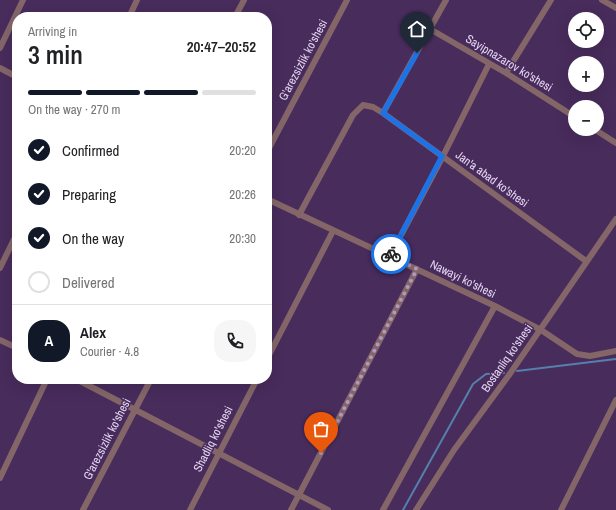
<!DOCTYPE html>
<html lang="en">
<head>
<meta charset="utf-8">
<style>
  :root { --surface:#fff; --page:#f6f6f6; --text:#202124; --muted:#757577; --line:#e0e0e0; --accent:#111827 }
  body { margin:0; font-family:"Archivo Narrow",sans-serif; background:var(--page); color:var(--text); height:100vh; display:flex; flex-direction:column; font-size:15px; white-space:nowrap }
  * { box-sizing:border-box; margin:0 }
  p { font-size:13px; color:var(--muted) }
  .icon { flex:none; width:22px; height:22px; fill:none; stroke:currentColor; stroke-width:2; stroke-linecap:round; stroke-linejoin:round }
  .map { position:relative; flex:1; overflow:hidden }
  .panel { position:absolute; left:12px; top:12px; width:260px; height:372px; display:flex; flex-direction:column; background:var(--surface); border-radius:16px; box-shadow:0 4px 16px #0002 }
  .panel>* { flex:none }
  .buttons { position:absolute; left:568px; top:12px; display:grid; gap:8px }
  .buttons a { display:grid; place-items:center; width:36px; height:36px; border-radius:50%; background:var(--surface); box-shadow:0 4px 16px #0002; font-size:20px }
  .pin { position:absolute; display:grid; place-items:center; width:34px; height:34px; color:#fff; margin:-41px -17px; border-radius:50% 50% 50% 0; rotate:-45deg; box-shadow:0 0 4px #0007 }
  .pin .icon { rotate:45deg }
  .courier { position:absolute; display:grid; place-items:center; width:40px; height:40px; margin:-20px; border:3px solid #1a73e8; border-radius:50%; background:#fff; color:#222; box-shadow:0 1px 5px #0007 }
  .overview em { font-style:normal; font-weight:600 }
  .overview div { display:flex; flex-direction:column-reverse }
  .overview { display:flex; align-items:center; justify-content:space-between; height:68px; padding:0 16px }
  h1 { font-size:26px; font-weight:600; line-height:30px }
  .bar { display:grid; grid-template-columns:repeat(4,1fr); gap:6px 4px; align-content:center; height:48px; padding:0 16px }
  .bar i { height:5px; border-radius:3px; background:var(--line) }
  .bar .current { background:var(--accent) }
  .bar p { grid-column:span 4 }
  .line { display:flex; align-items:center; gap:10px; padding:0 16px; border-top:1px solid var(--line) }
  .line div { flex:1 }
  .round { display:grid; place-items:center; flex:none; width:42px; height:42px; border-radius:16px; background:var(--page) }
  ol { padding:0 16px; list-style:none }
  li { display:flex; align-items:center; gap:12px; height:44px }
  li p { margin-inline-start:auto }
  li .icon { padding:4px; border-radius:50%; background:var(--accent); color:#fff; stroke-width:4 }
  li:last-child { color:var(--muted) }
  li i { width:22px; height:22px; border:2px solid var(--line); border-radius:50% }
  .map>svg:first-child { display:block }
</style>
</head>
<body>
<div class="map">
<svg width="616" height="510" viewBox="0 0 616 510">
  <rect width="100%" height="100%" fill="#482c5c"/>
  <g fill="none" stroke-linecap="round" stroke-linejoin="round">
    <path stroke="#5580ab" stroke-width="2" d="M 517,371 L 616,359
      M 403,510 L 473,384 L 486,374 L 504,373"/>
    <path stroke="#846669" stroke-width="6" d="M 602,0 L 616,8
      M 130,15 L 137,0
      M 235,17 L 244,0
      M 430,29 L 506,73 L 575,117
      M 0,48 L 23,0
      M 0,68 L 17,77
      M 506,73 L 551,0
      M 383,113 L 446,0
      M 594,129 L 616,143
      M 267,152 L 347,0
      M 267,199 L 495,306 L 541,330 L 577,354 L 590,356 L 616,351
      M 299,215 L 353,115 L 363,105 L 373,107 L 383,113 L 586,261
      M 390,256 L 443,156 L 489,64
      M 0,268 L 17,233
      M 0,340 L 17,348
      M 267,359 L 333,231
      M 76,379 L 328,510
      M 0,478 L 47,379
      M 83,510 L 151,379
      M 190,510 L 257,379
      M 291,510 L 417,269
      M 383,510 L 495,306
      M 416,510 L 454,450 L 509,375 L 616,219
      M 561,510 L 616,400"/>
  </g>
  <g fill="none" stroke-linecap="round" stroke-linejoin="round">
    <path stroke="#ae9abe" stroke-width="4" stroke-dasharray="0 7.2" d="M 321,453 L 417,269 L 390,256 L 391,254"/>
    <path stroke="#1a73e8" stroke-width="5" d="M 391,254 L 442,156 L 383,113 L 417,53"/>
  </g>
  <g text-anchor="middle" stroke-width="3" stroke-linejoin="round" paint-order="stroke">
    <g font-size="12" fill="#e5d5f2" stroke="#482c5c">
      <text transform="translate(303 60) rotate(-62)" y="4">G'arezsizlik ko'shesi</text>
      <text transform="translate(509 63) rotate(31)" y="4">Sayipnazarov ko'shesi</text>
      <text transform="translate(492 179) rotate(36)" y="4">Jan'a abad ko'shesi</text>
      <text transform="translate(463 279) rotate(26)" y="4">Nawayi ko'shesi</text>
      <text transform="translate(507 358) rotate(-55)" y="4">Bostanliq ko'shesi</text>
      <text transform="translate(107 439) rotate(-63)" y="4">G'arezsizlik ko'shesi</text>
      <text transform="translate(213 439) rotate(-63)" y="4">Shadliq ko'shesi</text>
    </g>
  </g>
</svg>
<div class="buttons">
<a><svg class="icon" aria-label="locate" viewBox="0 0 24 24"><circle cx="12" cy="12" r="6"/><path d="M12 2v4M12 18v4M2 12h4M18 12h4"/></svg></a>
<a>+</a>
<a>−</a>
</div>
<div class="pin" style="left:321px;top:453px;background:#ea580c"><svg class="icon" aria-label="bag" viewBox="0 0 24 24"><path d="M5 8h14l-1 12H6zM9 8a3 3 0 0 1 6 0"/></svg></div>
<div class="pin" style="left:417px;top:53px;background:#1f2937"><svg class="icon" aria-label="home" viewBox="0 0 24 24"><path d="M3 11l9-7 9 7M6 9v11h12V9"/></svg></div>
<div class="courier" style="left:391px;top:254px"><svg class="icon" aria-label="bike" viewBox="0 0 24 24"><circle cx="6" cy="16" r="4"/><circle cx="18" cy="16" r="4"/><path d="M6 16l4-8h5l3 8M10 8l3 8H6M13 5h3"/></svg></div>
<section class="panel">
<div class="overview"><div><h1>3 min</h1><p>Arriving in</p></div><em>20:47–20:52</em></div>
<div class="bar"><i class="current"></i><i class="current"></i><i class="current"></i><i></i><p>On the way · 270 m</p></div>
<ol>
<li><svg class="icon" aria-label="check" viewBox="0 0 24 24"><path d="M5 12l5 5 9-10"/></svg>Confirmed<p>20:20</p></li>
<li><svg class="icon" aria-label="check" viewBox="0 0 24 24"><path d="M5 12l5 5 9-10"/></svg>Preparing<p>20:26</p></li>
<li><svg class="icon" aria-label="check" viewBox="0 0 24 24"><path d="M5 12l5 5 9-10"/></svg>On the way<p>20:30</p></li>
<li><i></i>Delivered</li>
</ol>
<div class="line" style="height:72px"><b class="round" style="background:var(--accent);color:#fff">A</b><div><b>Alex</b><p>Courier · 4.8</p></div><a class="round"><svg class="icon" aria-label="phone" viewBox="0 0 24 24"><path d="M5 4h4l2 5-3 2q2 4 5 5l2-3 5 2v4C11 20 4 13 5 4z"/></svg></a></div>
</section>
</div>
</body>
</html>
